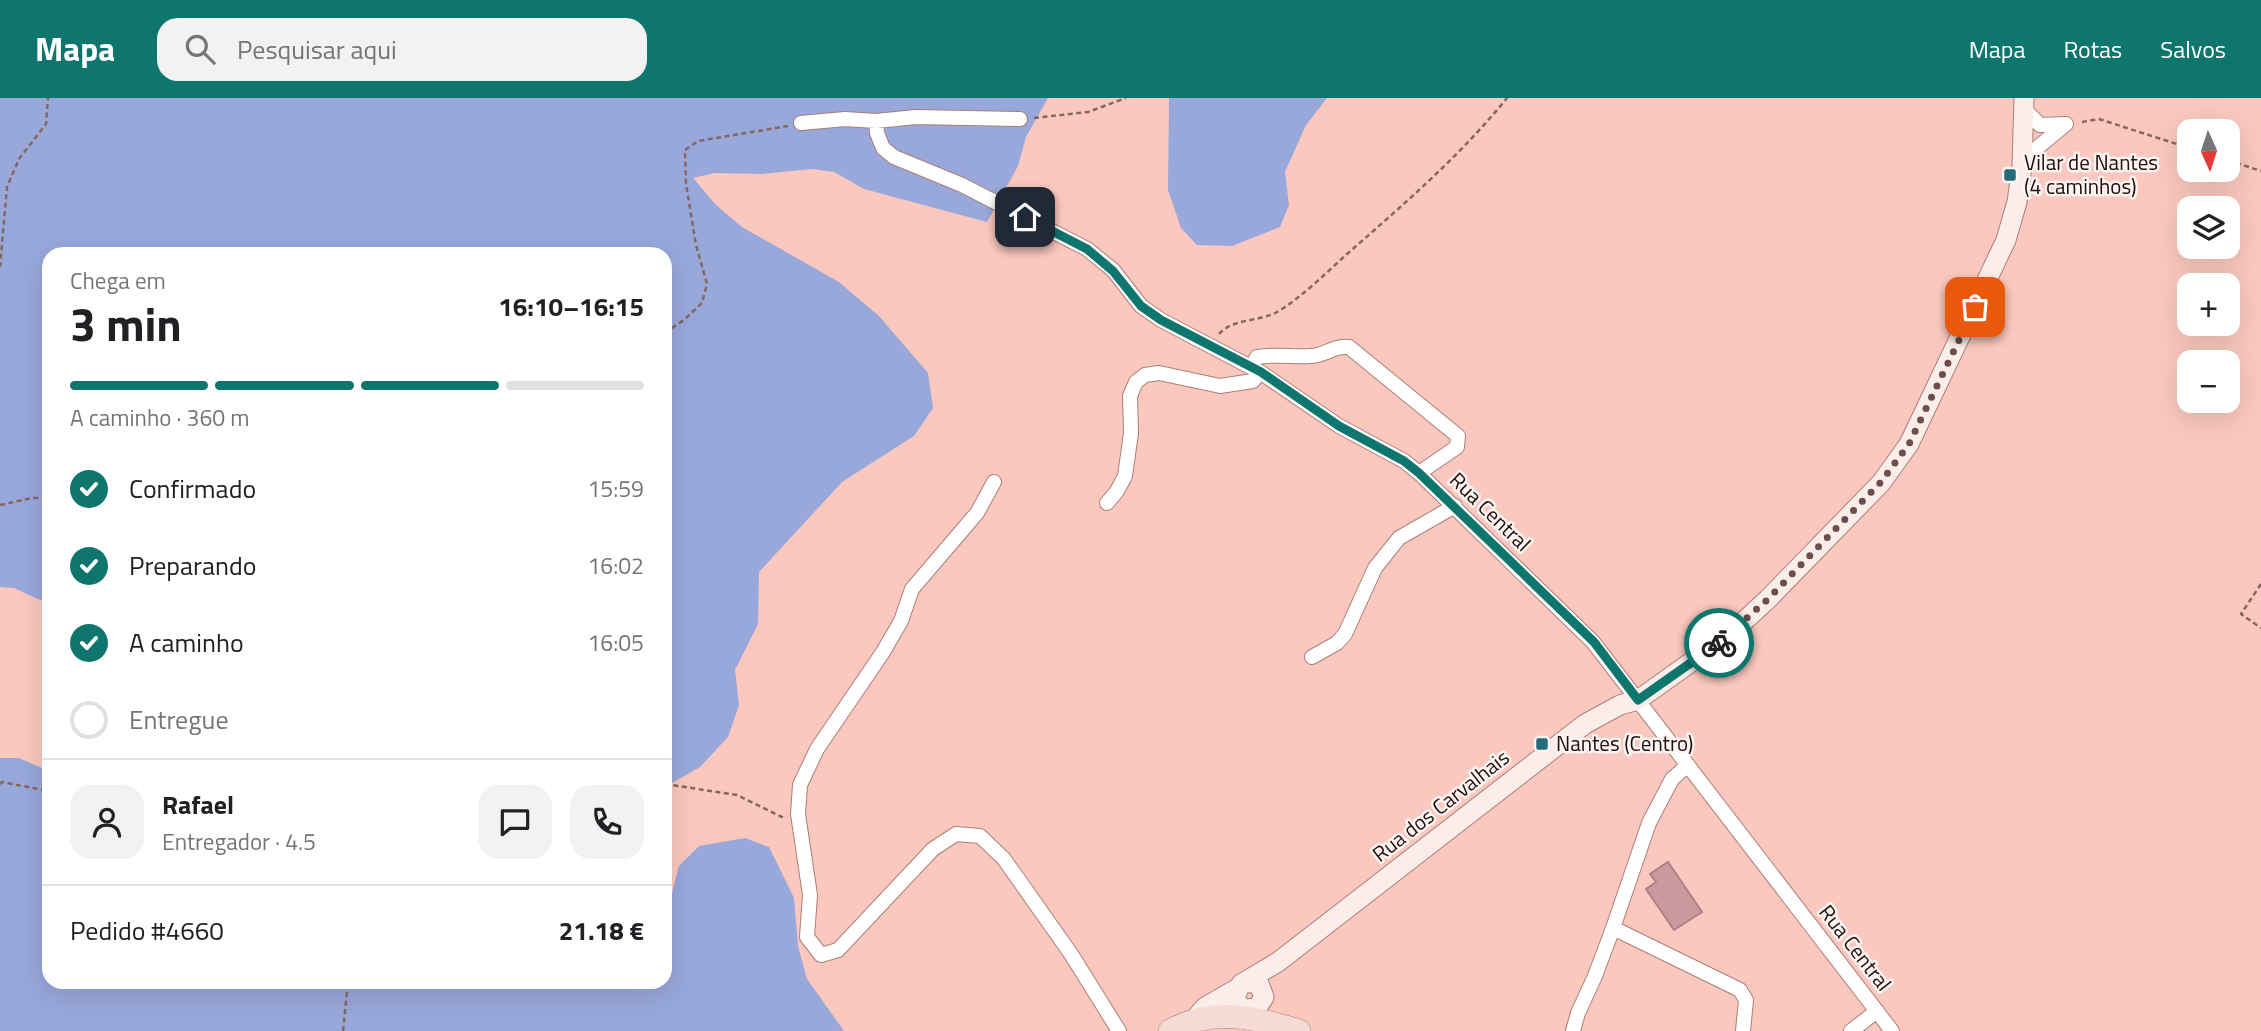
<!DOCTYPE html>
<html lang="pt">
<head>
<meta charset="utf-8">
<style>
  :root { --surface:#fff; --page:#f2f2f2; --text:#202124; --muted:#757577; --line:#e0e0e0; --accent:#0f766e }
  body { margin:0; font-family:"Titillium Web",sans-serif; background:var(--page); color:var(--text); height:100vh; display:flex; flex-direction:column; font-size:26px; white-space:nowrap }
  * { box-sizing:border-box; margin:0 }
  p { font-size:23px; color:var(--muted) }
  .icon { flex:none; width:38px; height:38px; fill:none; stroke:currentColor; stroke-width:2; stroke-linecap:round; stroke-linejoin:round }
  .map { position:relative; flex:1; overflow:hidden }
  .details { position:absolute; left:42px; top:149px; width:630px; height:742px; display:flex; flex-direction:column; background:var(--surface); border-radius:21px; box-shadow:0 7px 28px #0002 }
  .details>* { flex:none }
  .needle { width:46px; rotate:177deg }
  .fabs { position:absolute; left:2177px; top:21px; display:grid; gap:14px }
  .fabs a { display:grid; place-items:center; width:63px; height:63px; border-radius:14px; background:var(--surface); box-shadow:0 7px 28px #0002; font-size:35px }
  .pin { position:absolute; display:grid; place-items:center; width:60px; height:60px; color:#fff; margin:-30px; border-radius:14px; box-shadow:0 4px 10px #0006 }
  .courier { position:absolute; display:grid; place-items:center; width:70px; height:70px; margin:-35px; border:5px solid #0f766e; border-radius:50%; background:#fff; color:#222; box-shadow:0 2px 9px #0007 }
  .overview em { font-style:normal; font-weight:700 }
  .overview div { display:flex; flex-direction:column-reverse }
  .overview { display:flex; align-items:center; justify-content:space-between; height:119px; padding:0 28px }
  h1 { font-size:46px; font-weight:700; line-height:52px }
  .bar { display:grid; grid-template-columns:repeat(4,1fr); gap:10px 7px; align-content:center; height:84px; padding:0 28px }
  .bar i { height:9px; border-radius:5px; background:var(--line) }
  .bar .active { background:var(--accent) }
  .bar p { grid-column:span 4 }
  .line { display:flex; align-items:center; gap:18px; padding:0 28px; border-top:2px solid var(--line) }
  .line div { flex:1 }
  .round { display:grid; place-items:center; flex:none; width:74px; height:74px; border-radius:21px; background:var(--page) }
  ol { padding:0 28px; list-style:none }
  li { display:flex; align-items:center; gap:21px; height:77px }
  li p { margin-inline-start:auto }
  li .icon { padding:7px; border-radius:50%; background:var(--accent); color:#fff; stroke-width:4 }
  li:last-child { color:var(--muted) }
  li i { width:38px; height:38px; border:4px solid var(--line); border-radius:50% }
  header { display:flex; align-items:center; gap:42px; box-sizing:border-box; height:98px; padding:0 35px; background:var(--accent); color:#fff }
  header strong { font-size:33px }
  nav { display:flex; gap:38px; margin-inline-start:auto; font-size:24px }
  .search { width:490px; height:63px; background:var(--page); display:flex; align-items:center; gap:18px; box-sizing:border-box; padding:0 24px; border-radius:21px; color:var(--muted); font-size:26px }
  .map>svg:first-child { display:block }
</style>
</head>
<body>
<header>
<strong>Mapa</strong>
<div class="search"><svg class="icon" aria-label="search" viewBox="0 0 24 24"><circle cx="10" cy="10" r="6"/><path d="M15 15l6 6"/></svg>Pesquisar aqui</div>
<nav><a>Mapa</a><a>Rotas</a><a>Salvos</a></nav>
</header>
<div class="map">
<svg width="2261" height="933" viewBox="0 0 2261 933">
  <rect width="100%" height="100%" fill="#fac8be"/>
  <path fill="#98a8db" d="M 0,0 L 1048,0 L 1026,39 L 1018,68 L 987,124 L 864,91 L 834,74 L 812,71 L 761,76 L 715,75 L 693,80 L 716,107 L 742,129 L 839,184 L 879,218 L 928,275 L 933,310 L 914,338 L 842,384 L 759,474 L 758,526 L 735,572 L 739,607 L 728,639 L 700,669 L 665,689 L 665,156 L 49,156 L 49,506 L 14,490 L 0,489 Z
    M 1169,0 L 1327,0 L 1306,27 L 1285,74 L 1289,107 L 1280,129 L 1232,148 L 1197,147 L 1181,130 L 1168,92 Z
    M 0,660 L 19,660 L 49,673 L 49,884 L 665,884 L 665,804 L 672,795 L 679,768 L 699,748 L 745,740 L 769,749 L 794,800 L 798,848 L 807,881 L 844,933 L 0,933 Z"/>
  <path fill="#cb9a9f" stroke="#af8086" stroke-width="2" d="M 1668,764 L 1702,814 L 1674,832 L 1646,791 L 1656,784 L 1650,776 Z"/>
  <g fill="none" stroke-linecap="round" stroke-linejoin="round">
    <defs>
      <path id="minor" d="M 2023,10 L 2040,27 L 2066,26
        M 876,23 L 877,35 L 883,50 L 894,59 L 962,87 L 1087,151 L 1113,172 L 1141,208 L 1161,222 L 1260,274 L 1339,328 L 1404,363 L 1419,375 L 1593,544 L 1892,933
        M 801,25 L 845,21 L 876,23 L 916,19 L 1020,21
        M 2022,68 L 2038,49 L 2066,26
        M 1251,269 L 1257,259 C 1276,256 1292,259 1310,258 C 1325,258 1334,247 1349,249 L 1458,338 L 1457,349 L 1419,375
        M 994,384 L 977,415 L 912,491 L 901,523 L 883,554 L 817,651 L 800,687 L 798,716 L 810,797 L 807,839 L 821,857 L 838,852 L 933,751 L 956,736 L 980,738 L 1004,761 L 1071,856 L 1119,933
        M 1107,405 L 1117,393 L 1125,378 L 1131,335 L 1130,298 L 1136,284 L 1145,277 L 1159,275 L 1220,288 L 1253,283 L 1260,274
        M 1312,559 L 1337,545 L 1345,536 L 1375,470 L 1399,440 L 1455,408
        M 1613,830 L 1740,892 L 1746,902 L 1743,933
        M 1573,933 L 1578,915 L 1595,878 L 1613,830 L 1649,725 L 1672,681 L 1688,667
        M 1851,933 L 1877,913"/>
      <path id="secondary" d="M 1257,910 L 1244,918 L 1235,899 L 1241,886 L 1278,864 L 1585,626 L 1620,607 L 1638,602 L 1729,537 L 1768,501 L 1881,385 L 1909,346 L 2006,142 L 2017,104 L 2022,68 L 2024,0
        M 1245,911 L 1257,910 L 1264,899 L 1259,886 L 1245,884
        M 1194,922 L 1205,909 L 1238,890"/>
      <path id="primary" d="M 1170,933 C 1212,909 1255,919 1299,933"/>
    </defs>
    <use href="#minor" stroke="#ad7e75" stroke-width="16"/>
    <use href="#secondary" stroke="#ad7e75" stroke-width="21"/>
    <use href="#primary" stroke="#a7837c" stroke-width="24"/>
    <path stroke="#86665f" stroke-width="2.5" stroke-dasharray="5 3.5" stroke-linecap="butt" d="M 1034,20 L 1088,14 L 1126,0
      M 2082,24 L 2099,21 L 2189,50
      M 2228,62 L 2261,73
      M 0,169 L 7,89 L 19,61 L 46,26 L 48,0
      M 665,235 L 685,221 L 702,205 L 707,186 L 696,147 L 686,86 L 685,52 L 698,43 L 788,28
      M 1219,236 C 1233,220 1259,224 1277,214 C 1301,200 1326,175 1347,156 C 1403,107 1460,58 1507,0
      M 0,407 L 32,400 L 49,400
      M 2261,486 L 2241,516 L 2261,530
      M 0,686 L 2,684 L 49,693
      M 665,686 L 737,697 L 784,720
      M 343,933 L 348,884"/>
    <use href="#minor" stroke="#fff" stroke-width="14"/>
    <use href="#secondary" stroke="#faedea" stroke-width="19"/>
    <use href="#primary" stroke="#f6dad5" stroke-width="23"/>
  </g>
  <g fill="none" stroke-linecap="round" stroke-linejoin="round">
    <path stroke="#6c4f4a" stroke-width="7" stroke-dasharray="0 12.6" d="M 1719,545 L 1768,501 L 1881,384 L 1909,346 L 1975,209"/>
    <path stroke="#0f766e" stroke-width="9" d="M 1025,119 L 1087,151 L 1113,173 L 1141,208 L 1161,222 L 1261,274 L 1339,328 L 1404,363 L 1419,375 L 1594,544 L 1638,602 L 1719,545"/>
  </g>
  <g fill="#246c79" stroke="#fef4f1" stroke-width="2.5">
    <rect x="2003" y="70" width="14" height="14" rx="3.5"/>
    <rect x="1535" y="639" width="14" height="14" rx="3.5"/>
  </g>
  <g text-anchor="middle" stroke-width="5" stroke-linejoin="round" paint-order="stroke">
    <g font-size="21" fill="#1f0e0b" stroke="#fef4f1" text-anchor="start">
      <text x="2024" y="72">Vilar de Nantes<tspan x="2024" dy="24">(4 caminhos)</tspan></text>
      <text x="1556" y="653">Nantes (Centro)</text>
    </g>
    <g font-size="21" fill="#1f0e0b" stroke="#fef4f1">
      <text transform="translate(1490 414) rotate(44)" y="7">Rua Central</text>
      <text transform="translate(1441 708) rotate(-38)" y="7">Rua dos Carvalhais</text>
      <text transform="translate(1855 850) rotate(52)" y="7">Rua Central</text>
    </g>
  </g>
</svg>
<div class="fabs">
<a><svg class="needle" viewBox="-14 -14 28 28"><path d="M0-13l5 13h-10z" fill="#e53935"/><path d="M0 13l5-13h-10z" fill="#757577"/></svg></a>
<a><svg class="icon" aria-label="layers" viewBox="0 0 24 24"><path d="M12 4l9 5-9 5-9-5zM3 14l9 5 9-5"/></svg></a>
<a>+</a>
<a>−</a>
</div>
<div class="pin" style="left:1975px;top:209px;background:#ea580c"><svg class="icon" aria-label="bag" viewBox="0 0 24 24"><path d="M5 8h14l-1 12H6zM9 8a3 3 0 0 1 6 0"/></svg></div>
<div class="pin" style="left:1025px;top:119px;background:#1f2937"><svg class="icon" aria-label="home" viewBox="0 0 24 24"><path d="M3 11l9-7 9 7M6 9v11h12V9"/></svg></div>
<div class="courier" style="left:1719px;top:545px"><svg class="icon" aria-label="bike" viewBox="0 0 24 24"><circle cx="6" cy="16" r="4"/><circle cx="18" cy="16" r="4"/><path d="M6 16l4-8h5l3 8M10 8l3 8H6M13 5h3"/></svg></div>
<section class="details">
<div class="overview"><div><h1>3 min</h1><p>Chega em</p></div><em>16:10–16:15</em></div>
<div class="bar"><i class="active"></i><i class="active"></i><i class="active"></i><i></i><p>A caminho · 360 m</p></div>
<ol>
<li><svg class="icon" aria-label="check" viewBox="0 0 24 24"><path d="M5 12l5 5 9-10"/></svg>Confirmado<p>15:59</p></li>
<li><svg class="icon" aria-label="check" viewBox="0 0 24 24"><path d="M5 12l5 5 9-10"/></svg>Preparando<p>16:02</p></li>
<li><svg class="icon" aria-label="check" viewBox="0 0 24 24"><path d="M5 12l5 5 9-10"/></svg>A caminho<p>16:05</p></li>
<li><i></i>Entregue</li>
</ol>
<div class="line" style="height:126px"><a class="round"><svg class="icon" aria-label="person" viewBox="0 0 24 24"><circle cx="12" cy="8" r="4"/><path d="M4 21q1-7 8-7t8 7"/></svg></a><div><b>Rafael</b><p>Entregador · 4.5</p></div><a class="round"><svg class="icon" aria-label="chat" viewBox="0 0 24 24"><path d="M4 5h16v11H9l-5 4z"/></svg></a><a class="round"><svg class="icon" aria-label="phone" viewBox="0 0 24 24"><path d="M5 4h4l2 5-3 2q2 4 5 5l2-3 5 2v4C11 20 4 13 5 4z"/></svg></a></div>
<div class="line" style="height:91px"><div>Pedido #4660</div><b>21.18 €</b></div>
</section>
</div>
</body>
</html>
